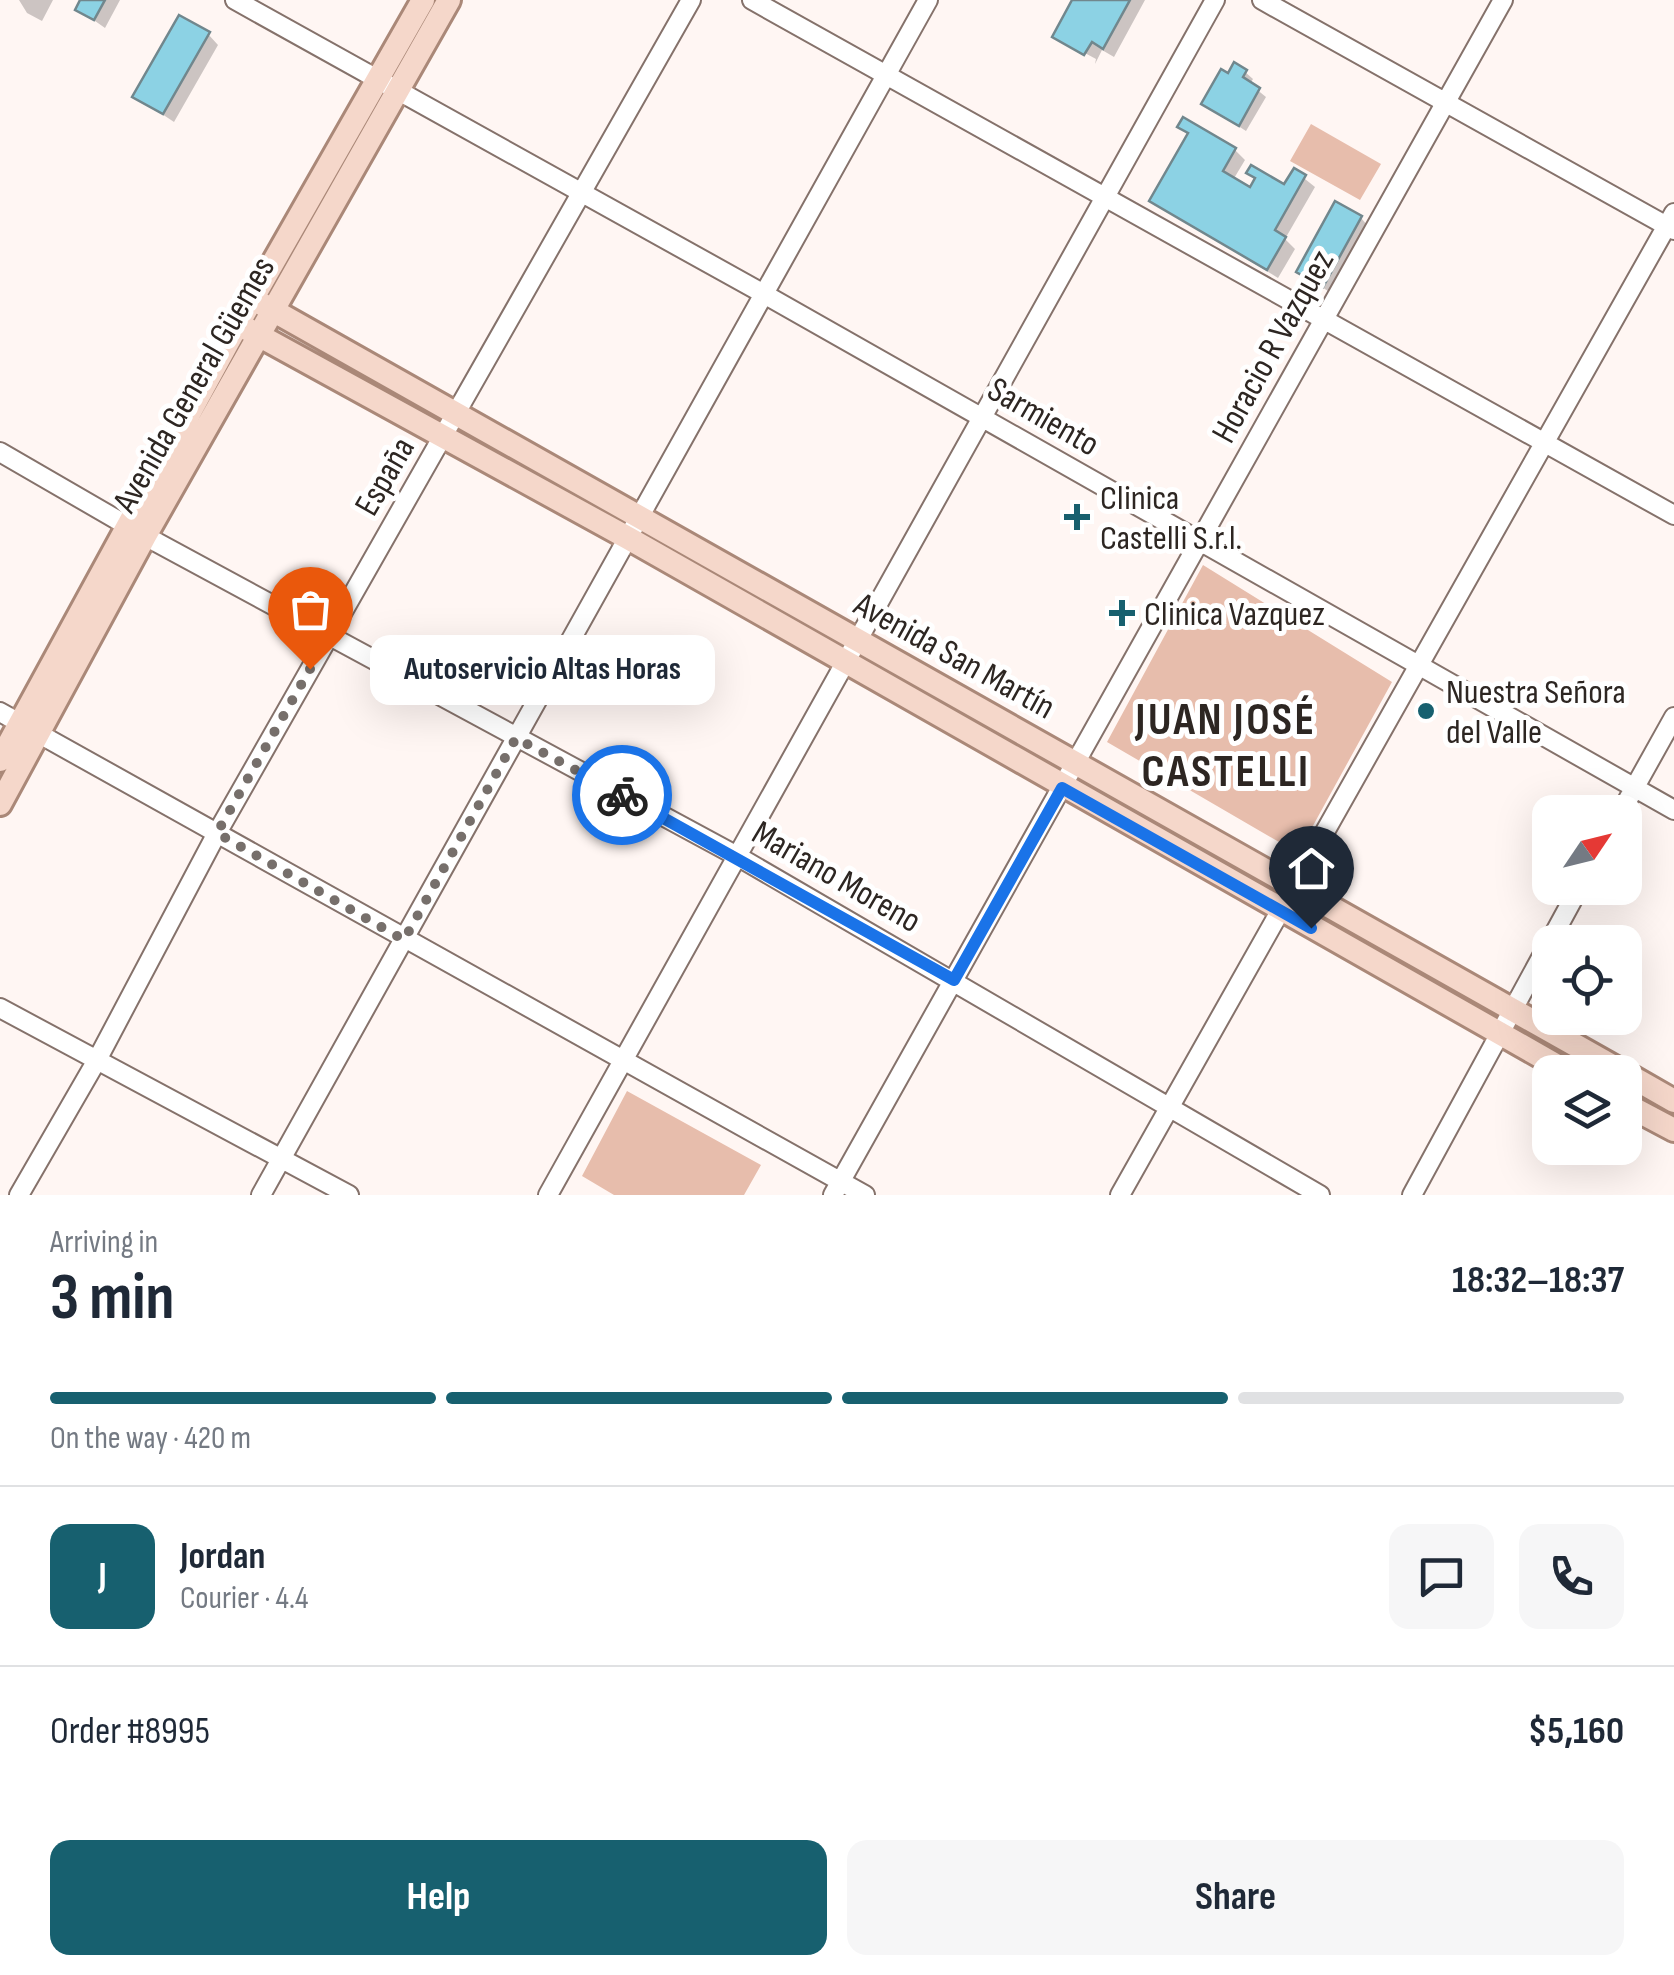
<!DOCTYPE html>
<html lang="en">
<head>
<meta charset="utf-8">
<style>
  :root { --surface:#fff; --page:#f6f6f7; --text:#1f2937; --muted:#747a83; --line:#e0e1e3; --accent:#17606f }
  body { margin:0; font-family:"Sofia Sans Condensed",sans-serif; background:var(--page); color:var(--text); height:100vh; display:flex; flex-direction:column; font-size:38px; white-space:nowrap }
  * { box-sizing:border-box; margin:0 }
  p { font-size:32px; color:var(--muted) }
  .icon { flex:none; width:55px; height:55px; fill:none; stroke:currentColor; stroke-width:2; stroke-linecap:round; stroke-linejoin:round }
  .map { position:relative; height:1195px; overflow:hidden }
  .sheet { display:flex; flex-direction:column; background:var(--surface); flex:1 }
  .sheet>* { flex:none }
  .needle { width:65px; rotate:55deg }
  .controls { position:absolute; left:1532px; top:795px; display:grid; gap:20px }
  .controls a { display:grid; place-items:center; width:110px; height:110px; border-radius:20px; background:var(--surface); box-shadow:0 10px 40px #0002; font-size:50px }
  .pin { position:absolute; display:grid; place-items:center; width:85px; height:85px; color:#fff; margin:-102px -42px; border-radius:50% 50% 50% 0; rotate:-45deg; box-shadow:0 0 10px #0007 }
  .pin .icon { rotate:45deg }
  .courier { position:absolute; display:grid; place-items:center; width:100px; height:100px; margin:-50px; border:8px solid #1a73e8; border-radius:50%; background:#fff; color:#222; box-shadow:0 2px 12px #0007 }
  .bubble { position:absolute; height:70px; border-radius:20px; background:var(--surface); box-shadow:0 10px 40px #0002; font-size:32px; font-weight:700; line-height:70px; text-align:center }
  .head em { font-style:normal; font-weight:700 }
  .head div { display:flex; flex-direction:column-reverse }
  .head { display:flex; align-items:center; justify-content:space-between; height:170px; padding:0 50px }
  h1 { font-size:65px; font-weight:700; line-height:75px }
  .bar { display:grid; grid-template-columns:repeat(4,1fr); gap:15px 10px; align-content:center; height:120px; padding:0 50px }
  .bar i { height:12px; border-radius:8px; background:var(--line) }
  .bar .selected { background:var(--accent) }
  .bar p { grid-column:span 4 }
  .line { display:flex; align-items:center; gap:25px; padding:0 50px; border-top:2px solid var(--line) }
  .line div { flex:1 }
  .round { display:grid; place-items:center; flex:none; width:105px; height:105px; border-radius:20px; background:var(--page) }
  .primary-button { display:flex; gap:20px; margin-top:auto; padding:20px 50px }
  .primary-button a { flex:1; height:115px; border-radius:20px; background:var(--accent); color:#fff; font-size:40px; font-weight:700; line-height:115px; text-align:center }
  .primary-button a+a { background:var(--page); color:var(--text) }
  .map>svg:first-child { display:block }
</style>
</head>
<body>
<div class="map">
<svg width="1674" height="1195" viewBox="0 0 1674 1195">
  <rect width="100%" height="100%" fill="#fff6f3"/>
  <path fill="#e7bdac" d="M 1311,124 L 1381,164 L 1360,200 L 1290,161 Z
    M 1203,565 L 1392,682 L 1298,853 L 1107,742 Z
    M 627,1091 L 761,1165 L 744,1195 L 614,1195 L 582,1176 Z"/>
  <path fill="#0003" d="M 19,0 L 53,0 L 42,21 L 27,13 Z
    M 83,0 L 120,0 L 105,28 L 78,9 Z
    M 1075,0 L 1145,0 L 1114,57 L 1102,50 L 1095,64 L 1096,59 L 1055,37 Z
    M 208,34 L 218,45 L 174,122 L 135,96 Z
    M 1245,72 L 1253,79 L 1250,84 L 1266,97 L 1246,131 L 1204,104 L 1229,76 Z
    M 1181,126 L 1235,150 L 1245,160 L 1233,180 L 1250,190 L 1256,180 L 1249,173 L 1285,188 L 1295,171 L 1315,187 L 1285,239 L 1295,249 L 1278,278 L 1152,201 L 1189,135 Z
    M 1361,218 L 1368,226 L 1331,293 L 1299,272 Z"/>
  <path fill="#8cd2e4" stroke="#71878d" stroke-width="2.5" d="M 80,0 L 105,0 L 94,20 L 75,10 Z
    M 1072,0 L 1130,0 L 1103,49 L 1092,42 L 1084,55 L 1052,37 Z
    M 179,15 L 210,32 L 163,114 L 132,97 Z
    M 1234,62 L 1247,70 L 1243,77 L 1260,88 L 1239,126 L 1201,104 L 1221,69 L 1228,73 Z
    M 1183,117 L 1236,148 L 1223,171 L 1250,187 L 1255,178 L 1246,173 L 1251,165 L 1284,184 L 1294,168 L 1306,175 L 1275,230 L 1286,237 L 1267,270 L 1149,201 L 1188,133 L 1177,127 Z
    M 1335,201 L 1362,216 L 1323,287 L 1296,272 Z"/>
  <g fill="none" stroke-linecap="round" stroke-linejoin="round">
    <defs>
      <path id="minor" d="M 235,0 L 764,294 L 1674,810
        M 752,0 L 1674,515
        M 1262,0 L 1674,230
        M 0,452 L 145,536 L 737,856 L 1320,1195
        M 0,712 L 865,1195
        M 1621,812 L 1674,717
        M 0,1008 L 349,1195
        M 19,1195 L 97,1060 L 217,833 L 691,0
        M 261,1195 L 928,0
        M 548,1195 L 1215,0
        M 833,1195 L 1503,0
        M 1120,1195 L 1674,213
        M 1412,1195 L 1579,888"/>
      <path id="major" d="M 253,299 L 1623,1072
        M 238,324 L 628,538 L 1568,1072
        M 0,760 L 238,324 L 423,0
        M 0,804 L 145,536 L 449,0
        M 1625,1073 L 1674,1101
        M 1625,1104 L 1674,1130"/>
    </defs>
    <use href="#minor" stroke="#85726b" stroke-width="22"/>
    <use href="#major" stroke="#aa8878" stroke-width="28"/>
    <use href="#minor" stroke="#fff" stroke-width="18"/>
    <use href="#major" stroke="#f5d7ca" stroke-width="22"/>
  </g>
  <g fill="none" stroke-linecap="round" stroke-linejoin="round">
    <path stroke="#766f6b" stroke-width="10" stroke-dasharray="0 18" d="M 310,669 L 217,833 L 404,940 L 516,738 L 622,795"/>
    <path stroke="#1a73e8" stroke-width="12" d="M 622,795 L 954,980 L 1062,788 L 1311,928"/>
  </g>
  <g fill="#17606f" stroke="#fff" stroke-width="4">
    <path d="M1072 502h10v10h10v10h-10v10h-10v-10h-10v-10h10z"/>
    <path d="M1117 598h10v10h10v10h-10v10h-10v-10h-10v-10h10z"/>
    <circle cx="1426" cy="711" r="10"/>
  </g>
  <g text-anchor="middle" stroke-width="10" stroke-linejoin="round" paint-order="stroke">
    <g font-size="35" fill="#2d2622" stroke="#fff">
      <text transform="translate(1272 346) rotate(-61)" y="12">Horacio R Vazquez</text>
      <text transform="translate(193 384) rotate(-60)" y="12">Avenida General Güemes</text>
      <text transform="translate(1044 416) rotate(30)" y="12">Sarmiento</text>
      <text transform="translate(384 476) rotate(-60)" y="12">España</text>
      <text transform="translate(955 655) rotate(29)" y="12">Avenida San Martín</text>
      <text transform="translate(837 876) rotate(30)" y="12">Mariano Moreno</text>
    </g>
    <g font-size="35" fill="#2d2622" stroke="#fff" text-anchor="start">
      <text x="1100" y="509">Clinica<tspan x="1100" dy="40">Castelli S.r.l.</tspan></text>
      <text x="1144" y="625">Clinica Vazquez</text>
      <text x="1446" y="703">Nuestra Señora<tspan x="1446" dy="40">del Valle</tspan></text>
    </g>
    <g font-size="45" font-weight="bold" letter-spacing="2.5" fill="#2d2622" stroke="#fff">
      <text x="1226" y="734">JUAN JOSÉ<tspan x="1226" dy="52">CASTELLI</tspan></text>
    </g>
  </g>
</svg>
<div class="controls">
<a><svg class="needle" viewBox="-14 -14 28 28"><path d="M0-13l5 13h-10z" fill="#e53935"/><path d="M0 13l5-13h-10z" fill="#747a83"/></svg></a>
<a><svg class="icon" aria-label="locate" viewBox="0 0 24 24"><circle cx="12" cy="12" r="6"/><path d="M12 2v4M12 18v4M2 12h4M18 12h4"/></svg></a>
<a><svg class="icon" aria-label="layers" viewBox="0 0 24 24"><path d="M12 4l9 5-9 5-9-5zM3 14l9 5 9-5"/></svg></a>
</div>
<div class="pin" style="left:310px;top:669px;background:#ea580c"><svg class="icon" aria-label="bag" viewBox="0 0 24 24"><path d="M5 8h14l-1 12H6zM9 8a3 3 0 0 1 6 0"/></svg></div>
<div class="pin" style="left:1311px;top:928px;background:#1f2937"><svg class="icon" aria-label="home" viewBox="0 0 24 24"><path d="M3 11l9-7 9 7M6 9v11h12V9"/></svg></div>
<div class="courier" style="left:622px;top:795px"><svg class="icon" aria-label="bike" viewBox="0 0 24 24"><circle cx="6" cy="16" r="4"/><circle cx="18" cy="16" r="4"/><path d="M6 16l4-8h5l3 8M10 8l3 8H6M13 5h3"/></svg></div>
<div class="bubble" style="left:370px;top:635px;width:345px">Autoservicio Altas Horas</div>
</div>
<section class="sheet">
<div class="head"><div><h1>3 min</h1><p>Arriving in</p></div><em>18:32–18:37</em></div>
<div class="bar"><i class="selected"></i><i class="selected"></i><i class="selected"></i><i></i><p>On the way · 420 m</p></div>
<div class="line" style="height:180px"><b class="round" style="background:var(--accent);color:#fff">J</b><div><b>Jordan</b><p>Courier · 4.4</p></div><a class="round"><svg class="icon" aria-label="chat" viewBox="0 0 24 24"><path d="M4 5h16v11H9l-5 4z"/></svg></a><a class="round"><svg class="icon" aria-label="phone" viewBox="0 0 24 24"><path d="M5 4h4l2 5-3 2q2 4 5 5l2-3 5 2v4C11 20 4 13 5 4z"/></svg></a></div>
<div class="line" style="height:130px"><div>Order #8995</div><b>$5,160</b></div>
<div class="primary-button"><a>Help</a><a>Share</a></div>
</section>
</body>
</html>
